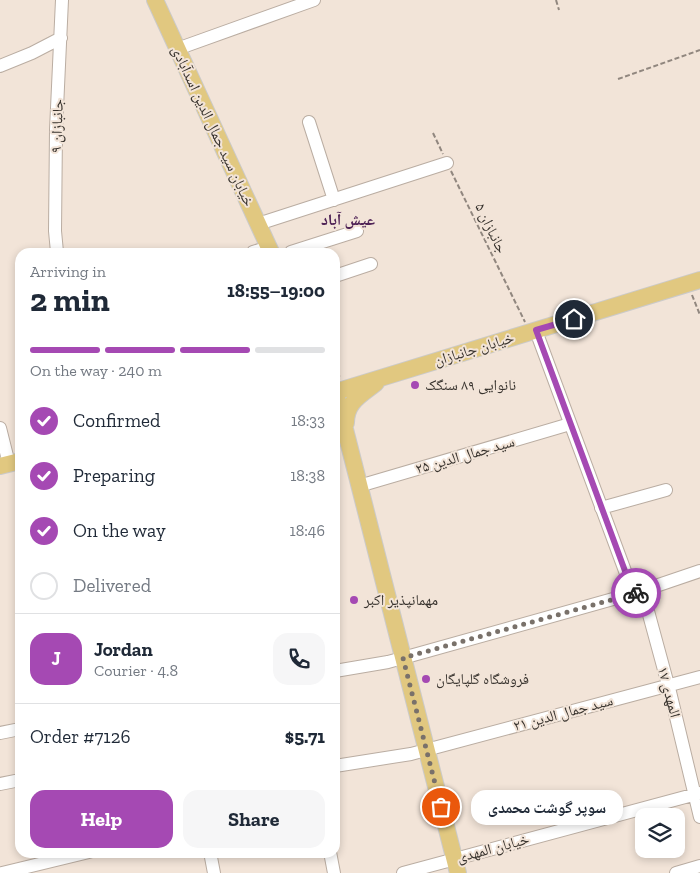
<!DOCTYPE html>
<html lang="en">
<head>
<meta charset="utf-8">
<style>
  :root { --surface:#fff; --page:#f6f6f7; --text:#1f2937; --muted:#747a83; --line:#e0e1e3; --accent:#a549b3 }
  body { margin:0; font-family:"Zilla Slab","Noto Naskh Arabic",serif; background:var(--page); color:var(--text); height:100vh; display:flex; flex-direction:column; font-size:19px; white-space:nowrap }
  * { box-sizing:border-box; margin:0 }
  p { font-size:16px; color:var(--muted) }
  .icon { flex:none; width:28px; height:28px; fill:none; stroke:currentColor; stroke-width:2; stroke-linecap:round; stroke-linejoin:round }
  .map { position:relative; flex:1; overflow:hidden }
  .drawer { position:absolute; left:15px; top:248px; width:325px; height:610px; display:flex; flex-direction:column; background:var(--surface); border-radius:15px; box-shadow:0 2px 8px #0003 }
  .drawer>* { flex:none }
  .controls { position:absolute; left:635px; top:808px; display:grid; gap:10px }
  .controls a { display:grid; place-items:center; width:50px; height:50px; border-radius:10px; background:var(--surface); box-shadow:0 2px 8px #0003; font-size:25px }
  .pin { position:absolute; display:grid; place-items:center; width:42px; height:42px; color:#fff; margin:-21px; border:2px solid #fff; border-radius:50%; box-shadow:0 1px 5px #0007 }
  .courier { position:absolute; display:grid; place-items:center; width:50px; height:50px; margin:-25px; border:4px solid #a549b3; border-radius:50%; background:#fff; color:#222; box-shadow:0 1px 6px #0007 }
  .bubble { position:absolute; height:35px; border-radius:15px; background:var(--surface); box-shadow:0 2px 8px #0003; font-size:16px; font-weight:800; line-height:35px; text-align:center }
  .overview em { font-style:normal; font-weight:800 }
  .overview div { display:flex; flex-direction:column-reverse }
  .overview { display:flex; align-items:center; justify-content:space-between; height:85px; padding:0 15px }
  h1 { font-size:32px; font-weight:800; line-height:38px }
  .bar { display:grid; grid-template-columns:repeat(4,1fr); gap:8px 5px; align-content:center; height:60px; padding:0 15px }
  .bar i { height:6px; border-radius:4px; background:var(--line) }
  .bar .on { background:var(--accent) }
  .bar p { grid-column:span 4 }
  .line { display:flex; align-items:center; gap:12px; padding:0 15px; border-top:1px solid var(--line) }
  .line div { flex:1 }
  .round { display:grid; place-items:center; flex:none; width:52px; height:52px; border-radius:15px; background:var(--page) }
  ol { padding:0 15px; list-style:none }
  li { display:flex; align-items:center; gap:15px; height:55px }
  li p { margin-inline-start:auto }
  li .icon { padding:5px; border-radius:50%; background:var(--accent); color:#fff; stroke-width:4 }
  li:last-child { color:var(--muted) }
  li i { width:28px; height:28px; border:2px solid var(--line); border-radius:50% }
  .cta { display:flex; gap:10px; margin-top:auto; padding:10px 15px }
  .cta a { flex:1; height:58px; border-radius:15px; background:var(--accent); color:#fff; font-size:20px; font-weight:800; line-height:58px; text-align:center }
  .cta a+a { background:var(--page); color:var(--text) }
  .map>svg:first-child { display:block }
</style>
</head>
<body>
<div class="map">
<svg width="700" height="873" viewBox="0 0 700 873">
  <rect width="100%" height="100%" fill="#f2e4d8"/>
  <g fill="none" stroke-linecap="round" stroke-linejoin="round">
    <defs>
      <path id="minor" d="M 177,49 L 314,0
        M 0,66 L 32,53 L 61,38
        M 309,122 L 334,200
        M 258,224 L 447,163
        M 57,252 L 55,231 L 56,130 L 62,0
        M 253,252 L 269,247
        M 291,252 L 357,231
        M 335,276 L 371,264
        M 536,331 L 628,579 L 645,600 L 670,692 L 700,817
        M 0,428 L 9,464
        M 359,486 L 570,424
        M 601,508 L 666,490
        M 335,671 L 388,662 L 417,654 L 638,592 L 700,571
        M 0,733 L 20,729
        M 335,766 L 411,754 L 700,677
        M 0,784 L 20,780
        M 210,852 L 214,873
        M 330,852 L 334,873
        M 2,873 L 89,852
        M 403,873 L 700,793
        M 676,873 L 700,866"/>
      <path id="major" d="M 155,0 L 271,252
        M 335,390 L 458,873
        M 335,392 L 700,280
        M 346,423 C 346,402 360,396 376,383
        M 0,466 L 20,461"/>
    </defs>
    <use href="#minor" stroke="#baada2" stroke-width="14"/>
    <use href="#major" stroke="#cbcac9" stroke-width="18"/>
    <path stroke="#91877f" stroke-width="2" stroke-dasharray="5 2.5" stroke-linecap="butt" d="M 556,0 L 559,10
      M 618,79 L 700,50
      M 433,133 L 443,154
      M 451,171 L 525,322
      M 692,295 L 700,315
      M 335,365 L 340,378"/>
    <use href="#minor" stroke="#fff" stroke-width="12"/>
    <use href="#major" stroke="#e1c880" stroke-width="16"/>
  </g>
  <g fill="none" stroke-linecap="round" stroke-linejoin="round">
    <path stroke="#79716a" stroke-width="5" stroke-dasharray="0 9" d="M 441,807 L 403,658 L 636,593"/>
    <path stroke="#a549b3" stroke-width="6" d="M 574,319 L 536,330 L 628,579 L 638,592 L 636,593"/>
  </g>
  <g fill="#a549b3" stroke="#f2e4d8" stroke-width="2">
    <circle cx="415" cy="385" r="5"/>
    <circle cx="354" cy="600" r="5"/>
    <circle cx="426" cy="679" r="5"/>
  </g>
  <g text-anchor="middle" stroke-width="4" stroke-linejoin="round" paint-order="stroke">
    <g font-size="15" fill="#38332e" stroke="#f2e4d8">
      <text transform="translate(57 126) rotate(-88)" y="5">جانبازان ۹</text>
      <text transform="translate(213 126) rotate(65)" y="5">خیابان سید جمال الدین اسدآبادی</text>
      <text transform="translate(491 228) rotate(64)" y="5">جانبازان ۵</text>
      <text transform="translate(474 349) rotate(-17)" y="5">خیابان جانبازان</text>
      <text transform="translate(465 455) rotate(-16)" y="5">سید جمال الدین ۲۵</text>
      <text transform="translate(669 692) rotate(75)" y="5">المهدی ۱۷</text>
      <text transform="translate(563 713) rotate(-15)" y="5">سید جمال الدین ۲۱</text>
      <text transform="translate(493 848) rotate(-15)" y="5">خیابان المهدی</text>
    </g>
    <g font-size="15" fill="#38332e" stroke="#f2e4d8" text-anchor="start">
      <text x="425" y="390">نانوایی ۸۹ سنگک</text>
      <text x="364" y="605">مهمانپذیر اکبر</text>
      <text x="436" y="684">فروشگاه گلپایگان</text>
    </g>
    <g font-size="16" font-weight="bold" fill="#502457" stroke="#f2e4d8">
      <text x="348" y="225">عیش آباد</text>
    </g>
  </g>
</svg>
<div class="controls">
<a><svg class="icon" aria-label="layers" viewBox="0 0 24 24"><path d="M12 4l9 5-9 5-9-5zM3 14l9 5 9-5"/></svg></a>
</div>
<div class="pin" style="left:441px;top:807px;background:#ea580c"><svg class="icon" aria-label="bag" viewBox="0 0 24 24"><path d="M5 8h14l-1 12H6zM9 8a3 3 0 0 1 6 0"/></svg></div>
<div class="pin" style="left:574px;top:319px;background:#1f2937"><svg class="icon" aria-label="home" viewBox="0 0 24 24"><path d="M3 11l9-7 9 7M6 9v11h12V9"/></svg></div>
<div class="courier" style="left:636px;top:593px"><svg class="icon" aria-label="bike" viewBox="0 0 24 24"><circle cx="6" cy="16" r="4"/><circle cx="18" cy="16" r="4"/><path d="M6 16l4-8h5l3 8M10 8l3 8H6M13 5h3"/></svg></div>
<div class="bubble" style="left:471px;top:790px;width:152px">سوپر گوشت محمدی</div>
<section class="drawer">
<div class="overview"><div><h1>2 min</h1><p>Arriving in</p></div><em>18:55–19:00</em></div>
<div class="bar"><i class="on"></i><i class="on"></i><i class="on"></i><i></i><p>On the way · 240 m</p></div>
<ol>
<li><svg class="icon" aria-label="check" viewBox="0 0 24 24"><path d="M5 12l5 5 9-10"/></svg>Confirmed<p>18:33</p></li>
<li><svg class="icon" aria-label="check" viewBox="0 0 24 24"><path d="M5 12l5 5 9-10"/></svg>Preparing<p>18:38</p></li>
<li><svg class="icon" aria-label="check" viewBox="0 0 24 24"><path d="M5 12l5 5 9-10"/></svg>On the way<p>18:46</p></li>
<li><i></i>Delivered</li>
</ol>
<div class="line" style="height:90px"><b class="round" style="background:var(--accent);color:#fff">J</b><div><b>Jordan</b><p>Courier · 4.8</p></div><a class="round"><svg class="icon" aria-label="phone" viewBox="0 0 24 24"><path d="M5 4h4l2 5-3 2q2 4 5 5l2-3 5 2v4C11 20 4 13 5 4z"/></svg></a></div>
<div class="line" style="height:65px"><div>Order #7126</div><b>$5.71</b></div>
<div class="cta"><a>Help</a><a>Share</a></div>
</section>
</div>
</body>
</html>
